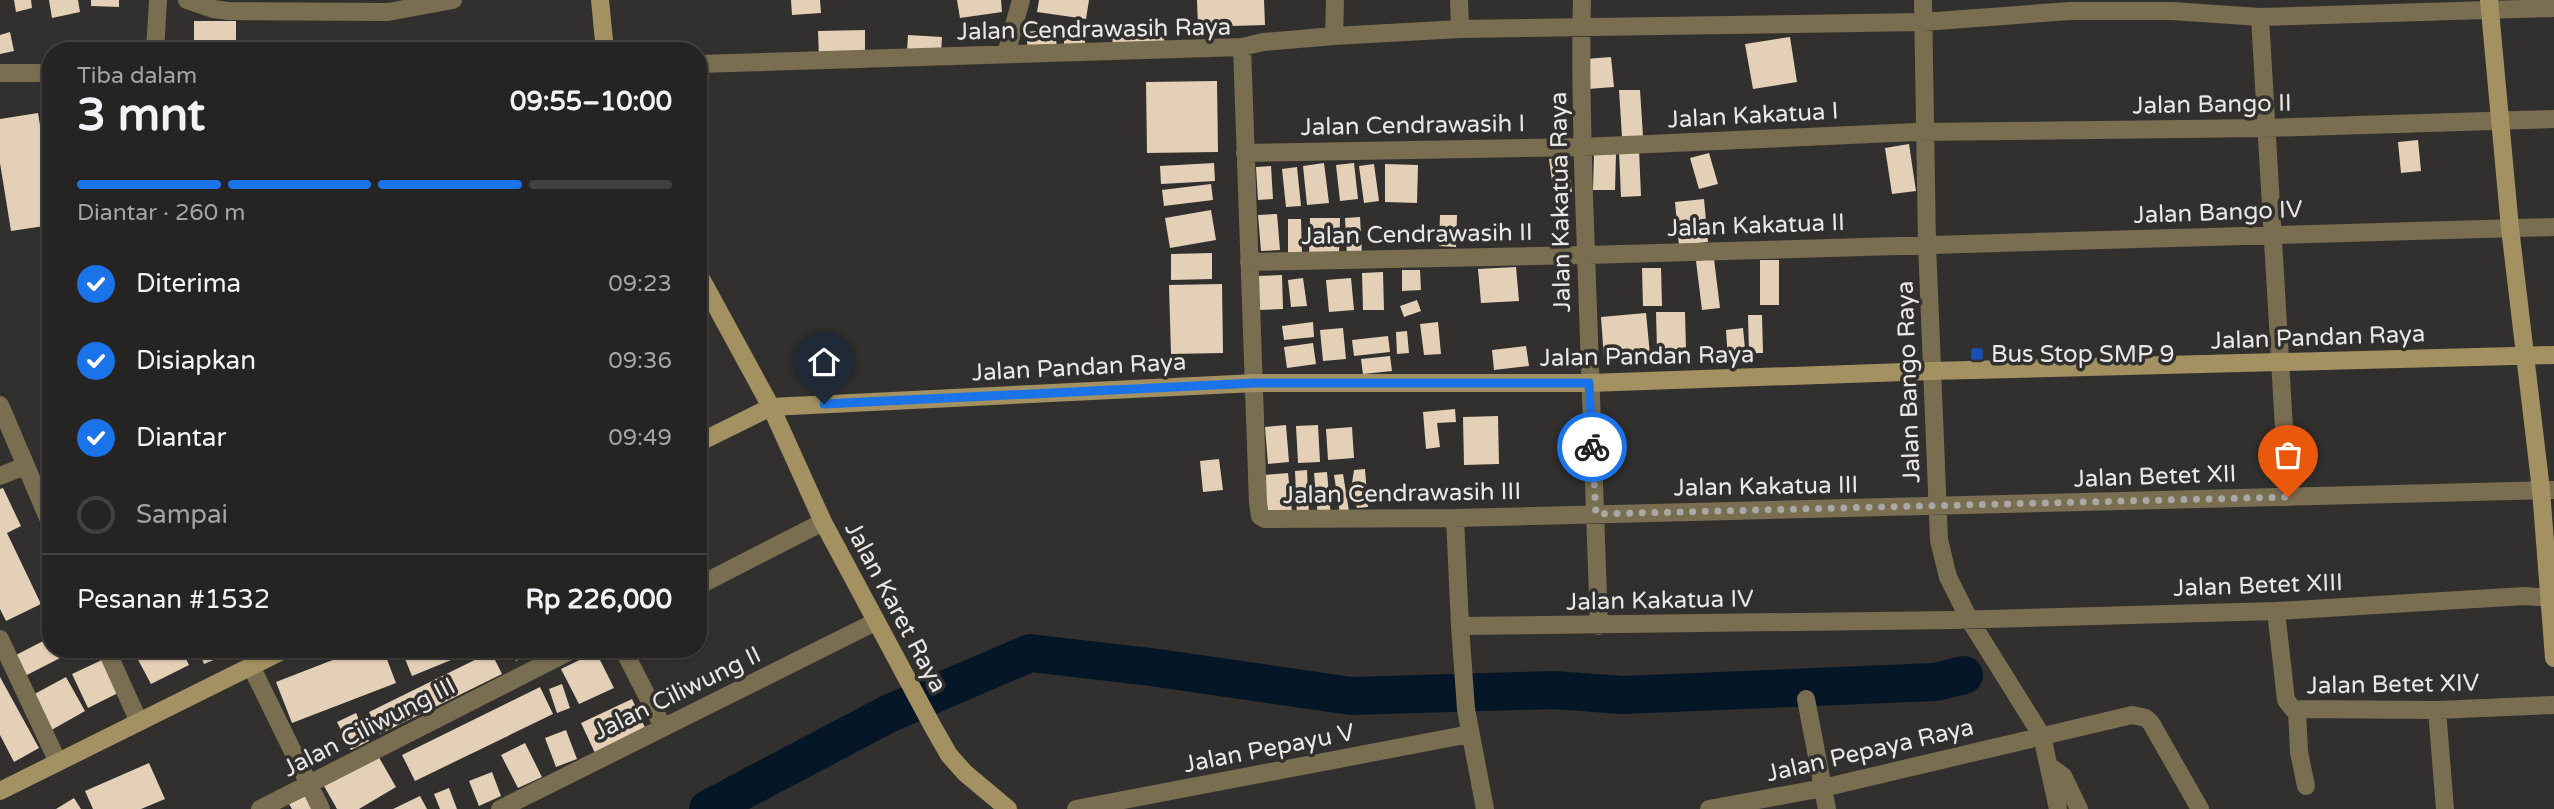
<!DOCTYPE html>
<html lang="id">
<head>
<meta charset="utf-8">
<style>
  :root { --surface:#252422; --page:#2d2c2a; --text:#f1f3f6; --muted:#a3a4a5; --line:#424140; --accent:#1a73e8 }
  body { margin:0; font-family:"Varela Round",sans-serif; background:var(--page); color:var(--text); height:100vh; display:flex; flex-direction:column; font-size:26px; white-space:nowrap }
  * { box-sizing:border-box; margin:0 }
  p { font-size:23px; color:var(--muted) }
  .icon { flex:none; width:38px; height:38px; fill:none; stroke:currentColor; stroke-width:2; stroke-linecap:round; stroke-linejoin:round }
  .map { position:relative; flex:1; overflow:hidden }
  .drawer { position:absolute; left:42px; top:42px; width:665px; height:616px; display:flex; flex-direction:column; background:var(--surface); border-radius:28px; box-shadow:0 2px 5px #0004,0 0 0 2px var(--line) }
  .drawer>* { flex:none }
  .pin { position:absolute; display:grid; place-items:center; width:60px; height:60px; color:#fff; margin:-72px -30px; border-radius:50% 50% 50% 0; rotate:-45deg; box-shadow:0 0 7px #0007 }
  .pin .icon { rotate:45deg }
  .courier { position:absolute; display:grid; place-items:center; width:70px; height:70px; margin:-35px; border:5px solid #1a73e8; border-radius:50%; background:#fff; color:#222; box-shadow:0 2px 9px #0007 }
  .summary em { font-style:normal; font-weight:700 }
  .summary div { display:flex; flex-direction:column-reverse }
  .summary { display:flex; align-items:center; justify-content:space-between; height:119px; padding:0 35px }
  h1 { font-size:46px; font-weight:700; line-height:52px }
  .bar { display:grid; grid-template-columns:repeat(4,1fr); gap:10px 7px; align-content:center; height:84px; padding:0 35px }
  .bar i { height:9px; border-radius:5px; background:var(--line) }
  .bar .selected { background:var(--accent) }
  .bar p { grid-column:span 4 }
  .line { display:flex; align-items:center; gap:18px; padding:0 35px; border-top:2px solid var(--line) }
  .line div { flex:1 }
  ol { padding:0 35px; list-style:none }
  li { display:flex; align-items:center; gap:21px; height:77px }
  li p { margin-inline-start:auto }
  li .icon { padding:7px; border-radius:50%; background:var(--accent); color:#fff; stroke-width:4 }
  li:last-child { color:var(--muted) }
  li i { width:38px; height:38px; border:4px solid var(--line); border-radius:50% }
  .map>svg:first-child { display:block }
</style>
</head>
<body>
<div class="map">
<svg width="2554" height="809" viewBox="0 0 2554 809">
  <rect width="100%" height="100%" fill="#31302e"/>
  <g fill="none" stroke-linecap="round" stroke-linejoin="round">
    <path stroke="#051626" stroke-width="38" d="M 708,809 L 888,714 L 1030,653 L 1151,667 L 1351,696 L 1554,690 L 1623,695 L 1935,682 L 1964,675"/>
  </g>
  <path fill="#e4d0b6" d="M 14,0 L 31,0 L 32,8 L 16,12 Z
    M 49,0 L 78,0 L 80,12 L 52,18 Z
    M 91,0 L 119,0 L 119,7 L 91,6 Z
    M 791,0 L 820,0 L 821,13 L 792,15 Z
    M 957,0 L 1001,0 L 1002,12 L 960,18 Z
    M 1039,0 L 1089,0 L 1086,19 L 1037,12 Z
    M 1197,0 L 1264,0 L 1265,25 L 1198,27 Z
    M 194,21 L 236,21 L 236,51 L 194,51 Z
    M 1055,29 L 1057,48 L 1028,51 L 1026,32 Z
    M 1163,29 L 1165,44 L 1113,47 L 1112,33 Z
    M 865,30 L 865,56 L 819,57 L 818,31 Z
    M 1064,30 L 1085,30 L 1085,46 L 1064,46 Z
    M 10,32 L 14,51 L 0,54 L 0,35 Z
    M 908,35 L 942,37 L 941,54 L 907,52 Z
    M 1790,37 L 1797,82 L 1753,89 L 1745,44 Z
    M 494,40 L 522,40 L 522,51 L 494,51 Z
    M 536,41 L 563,50 L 563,51 L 533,51 Z
    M 1611,57 L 1614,87 L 1588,89 L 1585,59 Z
    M 1217,81 L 1218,152 L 1147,153 L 1146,82 Z
    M 1619,90 L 1640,90 L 1643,136 L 1622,137 Z
    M 38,113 L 51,192 L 51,225 L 11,231 L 0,163 L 0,119 Z
    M 2418,140 L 2421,171 L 2401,173 L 2398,142 Z
    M 1909,144 L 1916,191 L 1892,194 L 1885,148 Z
    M 1639,149 L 1641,196 L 1621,197 L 1619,150 Z
    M 1594,153 L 1616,154 L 1615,190 L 1593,190 Z
    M 1709,153 L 1718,184 L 1699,189 L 1690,158 Z
    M 1567,156 L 1572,192 L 1554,195 L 1549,159 Z
    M 1214,163 L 1215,181 L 1161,184 L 1160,166 Z
    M 1324,163 L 1329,203 L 1307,205 L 1303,166 Z
    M 1354,163 L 1358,199 L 1340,201 L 1336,165 Z
    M 1374,164 L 1379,201 L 1364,203 L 1359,166 Z
    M 1385,164 L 1418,165 L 1417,203 L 1385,202 Z
    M 1271,166 L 1273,199 L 1258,200 L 1256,167 Z
    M 1297,167 L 1301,206 L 1286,207 L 1282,169 Z
    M 1211,184 L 1213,200 L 1164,206 L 1162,190 Z
    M 1704,199 L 1708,242 L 1679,245 L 1675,202 Z
    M 1211,210 L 1216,240 L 1170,248 L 1165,218 Z
    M 1277,214 L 1280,250 L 1261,251 L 1258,215 Z
    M 1440,215 L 1457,215 L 1456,247 L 1439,246 Z
    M 1360,217 L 1362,255 L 1347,255 L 1345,218 Z
    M 1310,218 L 1340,218 L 1339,256 L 1309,255 Z
    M 1288,219 L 1301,219 L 1302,254 L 1288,255 Z
    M 1212,253 L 1212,279 L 1171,280 L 1171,254 Z
    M 1714,259 L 1720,308 L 1702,310 L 1696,261 Z
    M 1760,260 L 1779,260 L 1779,305 L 1760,305 Z
    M 1516,267 L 1519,301 L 1481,303 L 1478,269 Z
    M 1642,268 L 1661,268 L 1662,306 L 1643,306 Z
    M 1402,270 L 1420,270 L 1421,290 L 1402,291 Z
    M 1383,272 L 1384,310 L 1363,310 L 1362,273 Z
    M 1282,275 L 1283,309 L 1259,310 L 1257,276 Z
    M 1303,278 L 1307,306 L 1291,307 L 1288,280 Z
    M 1351,278 L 1354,310 L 1329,312 L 1326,280 Z
    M 1222,284 L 1223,353 L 1171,354 L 1169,285 Z
    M 1417,300 L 1421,311 L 1404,317 L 1400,306 Z
    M 1656,312 L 1685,312 L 1686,350 L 1657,350 Z
    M 1646,313 L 1650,355 L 1604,359 L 1601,317 Z
    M 1748,315 L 1762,315 L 1763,353 L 1749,353 Z
    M 1313,322 L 1314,337 L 1284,340 L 1282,326 Z
    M 1438,322 L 1441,354 L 1424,355 L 1420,324 Z
    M 1343,328 L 1346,359 L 1323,361 L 1320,330 Z
    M 1743,328 L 1746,359 L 1728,360 L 1726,330 Z
    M 1407,331 L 1409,353 L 1397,354 L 1396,332 Z
    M 1388,336 L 1390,352 L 1354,356 L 1352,340 Z
    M 1313,343 L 1316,364 L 1287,368 L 1284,347 Z
    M 1526,346 L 1529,366 L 1494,370 L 1492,350 Z
    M 1390,356 L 1392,371 L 1363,374 L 1361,359 Z
    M 1455,409 L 1456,422 L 1437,423 L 1440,447 L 1426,449 L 1423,412 Z
    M 1498,416 L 1499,464 L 1464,465 L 1463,417 Z
    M 1286,425 L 1289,462 L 1268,464 L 1265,427 Z
    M 1318,425 L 1320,462 L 1298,463 L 1296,426 Z
    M 1352,427 L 1354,458 L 1328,460 L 1326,429 Z
    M 1219,459 L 1223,490 L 1203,492 L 1200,461 Z
    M 1365,469 L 1368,507 L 1357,508 L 1351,490 L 1354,470 Z
    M 1307,470 L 1309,515 L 1297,516 L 1295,471 Z
    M 1327,472 L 1331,517 L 1318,518 L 1314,473 Z
    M 1288,473 L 1292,512 L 1268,514 L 1264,475 Z
    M 1343,474 L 1349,511 L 1340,513 L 1334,475 Z
    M 3,488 L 21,526 L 7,533 L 41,604 L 6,621 L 0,609 L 0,489 Z
    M 51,637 L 51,649 L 57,649 L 62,657 L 25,676 L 14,656 Z
    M 144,649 L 181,649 L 189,665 L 151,684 L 135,654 Z
    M 198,649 L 238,649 L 238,650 L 204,664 Z
    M 361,649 L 383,649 L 396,683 L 292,723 L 276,682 Z
    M 401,649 L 478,649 L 412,676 Z
    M 510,649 L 540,649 L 516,661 Z
    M 491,652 L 502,674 L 380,734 L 369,712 Z
    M 596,652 L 614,688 L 579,704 L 561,669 Z
    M 104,659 L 120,692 L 88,708 L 72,674 Z
    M 0,677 L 39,748 L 14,762 L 0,735 Z
    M 66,677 L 85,711 L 48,732 L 29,697 Z
    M 562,684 L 570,708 L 557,713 L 549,689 Z
    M 540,687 L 553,714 L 415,781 L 402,755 Z
    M 632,699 L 646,730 L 595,753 L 581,723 Z
    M 356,713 L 369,741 L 351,750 L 337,722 Z
    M 566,730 L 577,759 L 556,767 L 545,738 Z
    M 525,743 L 542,777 L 518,788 L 501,755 Z
    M 377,754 L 396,787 L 359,809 L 337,809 L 324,786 Z
    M 149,763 L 165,799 L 141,809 L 93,809 L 85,791 Z
    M 492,772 L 501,796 L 479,806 L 469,781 Z
    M 449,788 L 457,809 L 440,809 L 434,794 Z
    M 306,796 L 312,809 L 292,809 L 289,804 Z
    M 420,796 L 427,809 L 393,809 Z
    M 74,798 L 81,809 L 56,809 Z"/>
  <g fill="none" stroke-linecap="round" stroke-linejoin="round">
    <path stroke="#7a6e51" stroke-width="18" d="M 187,0 L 213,9 L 228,11 L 388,12 L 453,0
      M 1459,0 L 1460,29
      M 1582,0 C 1580,65 1582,131 1584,196 C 1588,340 1595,483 1599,626
      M 1923,0 L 1927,244 L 1939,540 L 1948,577 L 1969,619 L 2042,736 L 2058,809
      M 2260,17 L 2288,497
      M 1334,36 L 1335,0
      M 1242,47 L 1258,503 L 1260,516 L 1265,519 L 1455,518 L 2554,490
      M 155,51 L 158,0
      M 1006,54 L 1021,0
      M 698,64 L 1242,47 L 1263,42 L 1334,36 L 1460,29 L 1923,22 L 2070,11 L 2172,11 L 2260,17 L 2554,8
      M 0,73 L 51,73
      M 1245,153 L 1583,147 L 1916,132 L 2266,128 L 2554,119
      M 1249,262 L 1586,255 L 2554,227
      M 0,405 L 51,525
      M 0,476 L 25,466
      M 1455,518 L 1460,626 L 1953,620 L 2276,611 L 2525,596 L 2554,598
      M 698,586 L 823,522
      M 2276,611 L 2286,700 L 2293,709 L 2437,710 L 2554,705
      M 1460,626 L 1466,709 L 1485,809
      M 0,639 L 58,762
      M 106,649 L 139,722
      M 623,649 L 663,727
      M 251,666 L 321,809
      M 1806,699 L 1827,809
      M 2297,710 L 2299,752 L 2306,786
      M 2437,710 L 2445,809
      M 2049,766 L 2063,776 L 2079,809
      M 260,809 L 574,649
      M 500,809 L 875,622
      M 1076,809 L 1470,734
      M 1709,809 L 1823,788 L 2132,715 L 2146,718 L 2151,723 L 2200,809"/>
    <path stroke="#a39161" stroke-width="18" d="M 600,0 L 605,51
      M 2489,0 L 2510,228 L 2541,490 L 2554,658
      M 698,273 L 771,407 L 823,522 L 933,727 L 949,755 L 965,773 L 1008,809
      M 698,443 L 771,407 L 1255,383 L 1589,383 L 1932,371 L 2554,355
      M 0,791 L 286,649"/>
  </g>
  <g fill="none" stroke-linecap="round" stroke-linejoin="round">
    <path stroke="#a9a8a6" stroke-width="7" stroke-dasharray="0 12.6" d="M 1592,447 L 1596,514 L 2288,497"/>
    <path stroke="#1a73e8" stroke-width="9" d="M 824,404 L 1255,383 L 1589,383 L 1592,447"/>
  </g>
  <rect fill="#1a4fb4" stroke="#31302e" stroke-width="2.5" x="1970" y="347" width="14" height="14" rx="3.5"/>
  <g text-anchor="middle" stroke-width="7" stroke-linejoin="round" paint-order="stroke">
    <g font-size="24" fill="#e9e8e7" stroke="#31302e">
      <text transform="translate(1094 29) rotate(-1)" y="8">Jalan Cendrawasih Raya</text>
      <text transform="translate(2212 104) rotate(-1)" y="8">Jalan Bango II</text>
      <text transform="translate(1753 115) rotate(-3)" y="8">Jalan Kakatua I</text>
      <text transform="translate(1413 125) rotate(-1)" y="8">Jalan Cendrawasih I</text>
      <text transform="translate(1560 202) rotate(-91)" y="8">Jalan Kakatua Raya</text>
      <text transform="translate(2218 212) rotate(-2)" y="8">Jalan Bango IV</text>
      <text transform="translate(1756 225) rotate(-2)" y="8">Jalan Kakatua II</text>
      <text transform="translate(1417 234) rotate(-1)" y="8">Jalan Cendrawasih II</text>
      <text transform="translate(2318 337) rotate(-2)" y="8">Jalan Pandan Raya</text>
      <text transform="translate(1647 356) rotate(-1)" y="8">Jalan Pandan Raya</text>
      <text transform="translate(1079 367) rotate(-3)" y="8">Jalan Pandan Raya</text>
      <text transform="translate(1908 382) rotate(-92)" y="8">Jalan Bango Raya</text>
      <text transform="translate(2155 476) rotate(-2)" y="8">Jalan Betet XII</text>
      <text transform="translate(1766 486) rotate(-1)" y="8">Jalan Kakatua III</text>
      <text transform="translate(1402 493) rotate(-1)" y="8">Jalan Cendrawasih III</text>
      <text transform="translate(2258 585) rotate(-2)" y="8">Jalan Betet XIII</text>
      <text transform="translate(1660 600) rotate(-1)" y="8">Jalan Kakatua IV</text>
      <text transform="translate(896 607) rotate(62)" y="8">Jalan Karet Raya</text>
      <text transform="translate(2393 684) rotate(-1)" y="8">Jalan Betet XIV</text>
      <text transform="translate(677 693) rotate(-26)" y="8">Jalan Ciliwung II</text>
      <text transform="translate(369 727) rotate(-27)" y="8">Jalan Ciliwung III</text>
      <text transform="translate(1269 748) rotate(-11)" y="8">Jalan Pepayu V</text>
      <text transform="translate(1870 750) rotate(-13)" y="8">Jalan Pepaya Raya</text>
    </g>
    <g font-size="24" fill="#e9e8e7" stroke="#31302e" text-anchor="start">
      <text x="1991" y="362">Bus Stop SMP 9</text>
    </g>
  </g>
</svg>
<div class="pin" style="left:2288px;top:497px;background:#ea580c"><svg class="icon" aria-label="bag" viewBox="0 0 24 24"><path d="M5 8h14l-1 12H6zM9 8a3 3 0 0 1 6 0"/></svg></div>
<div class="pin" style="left:824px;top:404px;background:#1f2937"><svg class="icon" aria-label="home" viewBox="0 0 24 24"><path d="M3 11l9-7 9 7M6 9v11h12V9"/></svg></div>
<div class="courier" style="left:1592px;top:447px"><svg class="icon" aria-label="bike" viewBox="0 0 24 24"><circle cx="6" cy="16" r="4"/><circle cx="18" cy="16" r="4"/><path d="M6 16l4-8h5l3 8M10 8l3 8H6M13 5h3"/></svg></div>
<section class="drawer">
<div class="summary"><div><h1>3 mnt</h1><p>Tiba dalam</p></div><em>09:55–10:00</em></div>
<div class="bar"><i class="selected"></i><i class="selected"></i><i class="selected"></i><i></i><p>Diantar · 260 m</p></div>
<ol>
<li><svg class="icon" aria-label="check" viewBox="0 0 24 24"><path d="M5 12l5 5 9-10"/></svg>Diterima<p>09:23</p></li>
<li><svg class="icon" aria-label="check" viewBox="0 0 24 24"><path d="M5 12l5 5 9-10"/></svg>Disiapkan<p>09:36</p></li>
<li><svg class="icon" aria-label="check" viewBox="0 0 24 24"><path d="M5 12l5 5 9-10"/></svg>Diantar<p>09:49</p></li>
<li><i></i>Sampai</li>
</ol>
<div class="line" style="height:91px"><div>Pesanan #1532</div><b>Rp 226,000</b></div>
</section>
</div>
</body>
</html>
